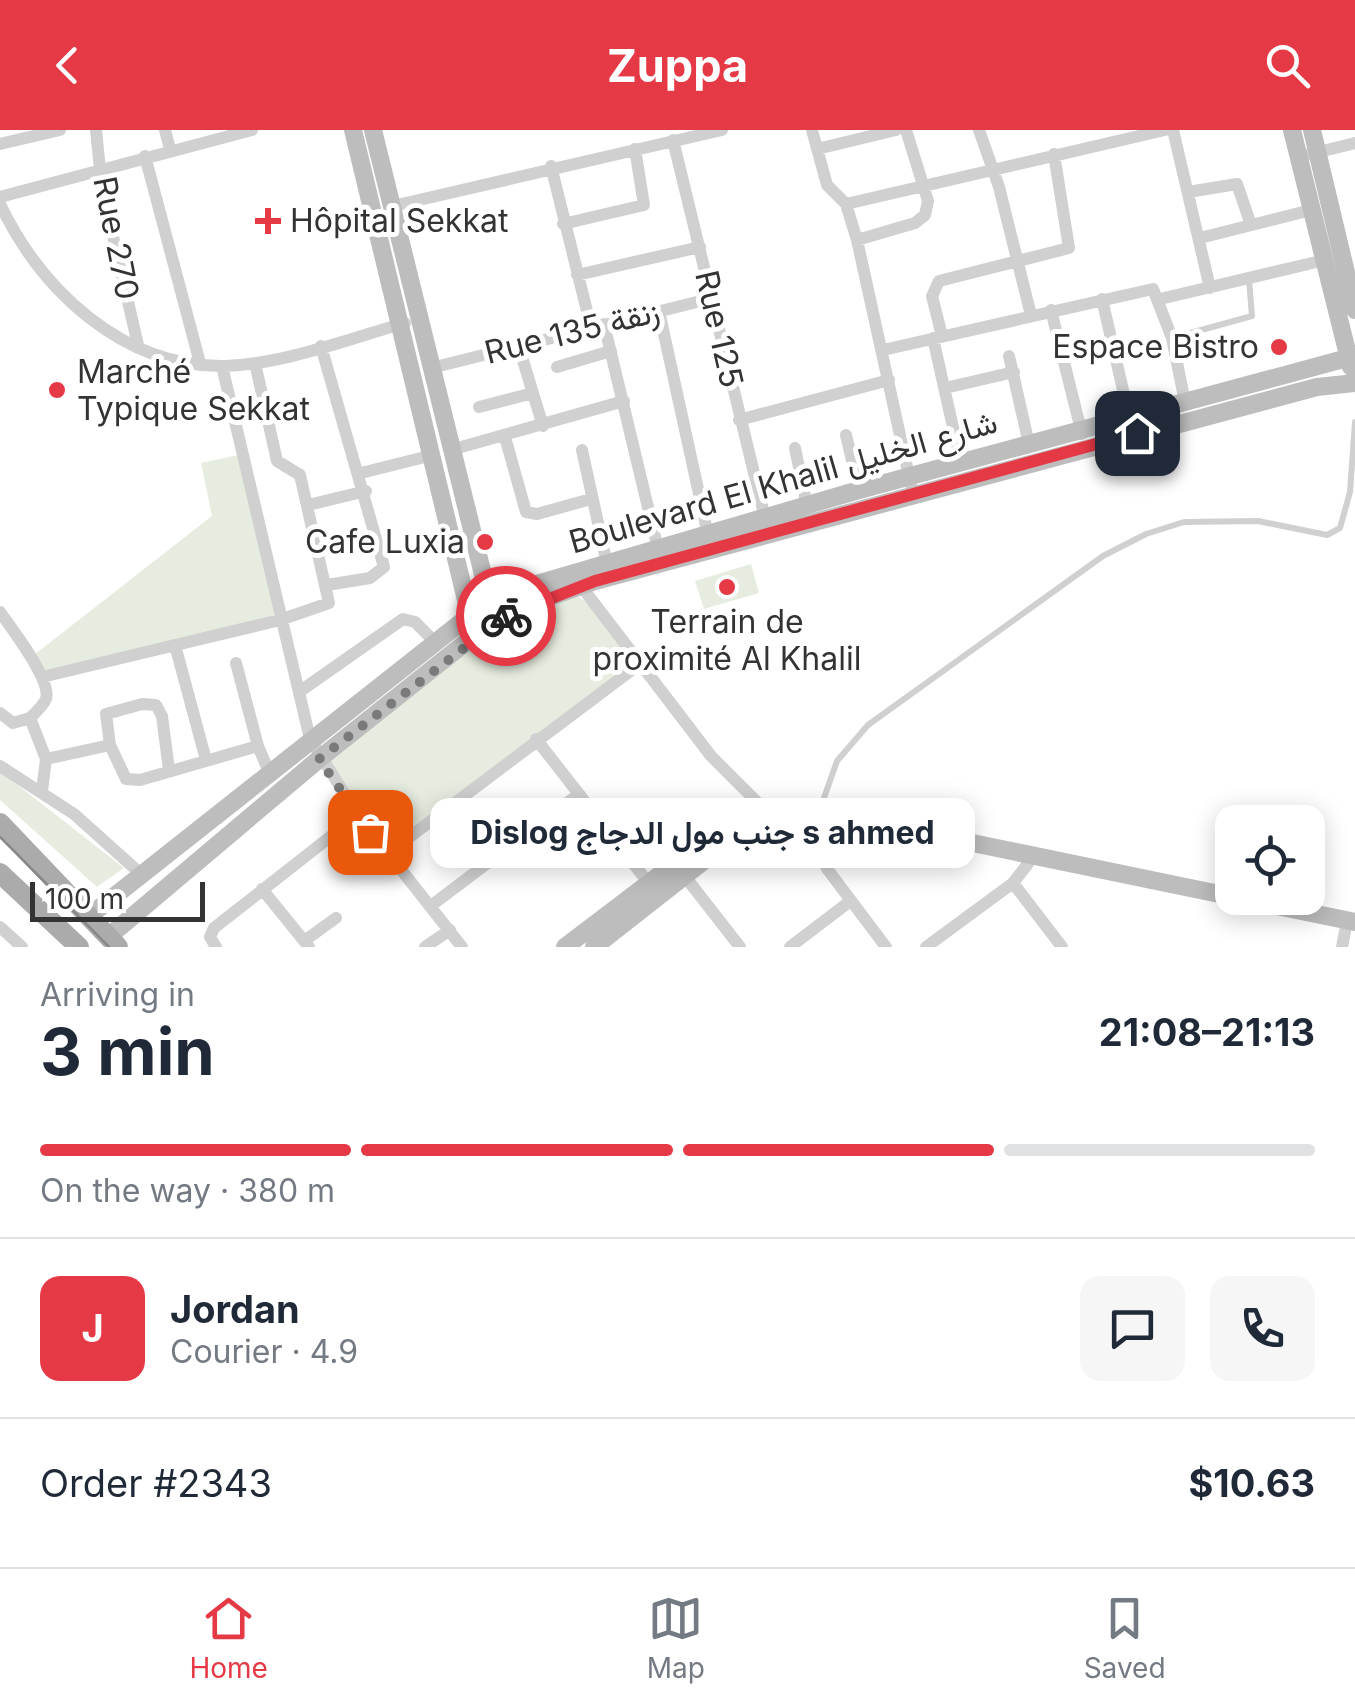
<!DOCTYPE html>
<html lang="en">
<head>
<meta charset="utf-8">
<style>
  :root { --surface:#fff; --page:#f6f6f7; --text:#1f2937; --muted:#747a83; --line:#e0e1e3; --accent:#e63946 }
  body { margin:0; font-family:Inter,Vazirmatn,sans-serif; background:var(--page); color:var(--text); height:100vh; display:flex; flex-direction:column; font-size:38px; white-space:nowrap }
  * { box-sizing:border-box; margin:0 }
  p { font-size:32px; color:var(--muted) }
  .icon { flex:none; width:55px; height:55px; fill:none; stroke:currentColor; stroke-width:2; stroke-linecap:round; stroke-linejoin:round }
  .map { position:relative; height:817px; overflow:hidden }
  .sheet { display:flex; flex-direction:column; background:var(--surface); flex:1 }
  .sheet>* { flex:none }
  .controls { position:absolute; left:1215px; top:675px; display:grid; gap:20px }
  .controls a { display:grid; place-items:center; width:110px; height:110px; border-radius:20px; background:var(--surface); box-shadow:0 5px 25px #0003; font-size:50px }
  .scale { position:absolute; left:30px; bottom:25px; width:175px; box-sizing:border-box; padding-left:10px; border:5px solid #333; border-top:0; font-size:28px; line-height:35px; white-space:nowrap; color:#333; -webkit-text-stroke:8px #fff; paint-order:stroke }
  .pin { position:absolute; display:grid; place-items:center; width:85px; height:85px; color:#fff; margin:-42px; border-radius:20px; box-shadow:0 5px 15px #0006 }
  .courier { position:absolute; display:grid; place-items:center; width:100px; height:100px; margin:-50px; border:8px solid #e63946; border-radius:50%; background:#fff; color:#222; box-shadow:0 2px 12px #0007 }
  .bubble { position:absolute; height:70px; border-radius:20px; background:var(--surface); box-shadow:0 5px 25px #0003; font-size:32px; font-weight:700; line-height:70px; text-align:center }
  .summary em { font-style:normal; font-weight:700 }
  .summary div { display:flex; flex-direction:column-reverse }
  .summary { display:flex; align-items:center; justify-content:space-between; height:170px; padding:0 40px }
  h1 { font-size:65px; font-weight:700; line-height:75px }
  .bar { display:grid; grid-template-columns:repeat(4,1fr); gap:15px 10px; align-content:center; height:120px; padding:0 40px }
  .bar i { height:12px; border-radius:8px; background:var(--line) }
  .bar .current { background:var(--accent) }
  .bar p { grid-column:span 4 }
  .line { display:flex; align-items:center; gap:25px; padding:0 40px; border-top:2px solid var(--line) }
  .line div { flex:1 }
  .round { display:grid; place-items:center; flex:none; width:105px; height:105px; border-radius:20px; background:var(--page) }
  header { display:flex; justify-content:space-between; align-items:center; height:130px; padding:0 40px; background:var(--accent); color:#fff; font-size:45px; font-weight:700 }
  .dock { display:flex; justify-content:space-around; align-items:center; height:140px; border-top:2px solid var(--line); background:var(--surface); font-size:28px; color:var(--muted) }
  .dock a { display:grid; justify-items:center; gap:5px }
  .dock .current { color:var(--accent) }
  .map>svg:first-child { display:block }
</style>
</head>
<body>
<header><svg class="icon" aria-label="back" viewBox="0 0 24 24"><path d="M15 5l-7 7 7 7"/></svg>Zuppa<svg class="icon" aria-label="search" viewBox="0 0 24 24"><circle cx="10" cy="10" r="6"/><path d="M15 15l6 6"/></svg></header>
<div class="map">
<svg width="1355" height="817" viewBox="0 0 1355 817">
  <rect width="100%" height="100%" fill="#fff"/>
  <path fill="#e6ecdf" d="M 243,324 L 280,490 L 42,546 L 30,528 L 212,386 L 201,333 Z
    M 751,434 L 759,463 L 704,479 L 695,451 Z
    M 577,466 L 604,485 L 639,532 L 386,722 L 322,633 C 403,572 480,499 577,466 Z
    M 0,638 L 10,649 L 124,738 L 97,757 L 0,670 Z"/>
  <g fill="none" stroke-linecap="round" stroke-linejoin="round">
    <path stroke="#d0d0d0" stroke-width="6" d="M 1172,208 L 1252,186 L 1249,150
      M 819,682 L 837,631 L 868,595 L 1103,426 L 1146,404 L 1184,392 L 1258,391 L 1327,405 L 1340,398 L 1350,362 L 1355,292"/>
    <path stroke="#d0d0d0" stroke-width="12" d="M 96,0 L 102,59 L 138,215
      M 165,0 L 170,19
      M 812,0 L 827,55 L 846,74 L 857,110 L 911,355
      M 979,0 L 999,57 L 1031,185
      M 1173,0 L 1210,158
      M 673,10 L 765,388
      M 0,14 L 60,0
      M 817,19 L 896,0
      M 145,26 L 200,233
      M 1298,27 L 1355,13
      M 551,36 L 591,197
      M 1188,62 L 1237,54 L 1251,95
      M 0,67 L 252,0
      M 0,74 C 41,160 123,238 225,236 C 284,234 348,209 405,193
      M 846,74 L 1165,0
      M 393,76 L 722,0
      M 563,94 L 644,75 L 635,19
      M 1200,108 L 1311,80
      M 857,110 L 915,93 L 925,85 L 928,71 L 906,0
      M 577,145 L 700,117
      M 1102,169 L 1129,286
      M 1160,169 L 1325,130
      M 1051,180 L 1082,304
      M 659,181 L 708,405
      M 604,194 L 658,419
      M 942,206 L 932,166 L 939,151 L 1069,118 L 1054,24
      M 933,208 L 961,333
      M 518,214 L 543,296
      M 321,216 L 384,437 L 370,448 L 327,455
      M 883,220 L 1153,159 L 1172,208 L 1185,272
      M 1009,226 L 1029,314
      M 222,236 L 310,609 L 358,685 L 462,817
      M 557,237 L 611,221
      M 431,238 L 713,168
      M 945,258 L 1014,242
      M 479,277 L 533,263
      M 739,290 L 889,250
      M 846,305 L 859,360
      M 505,307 L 526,382 L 537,384 L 591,369
      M 795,318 L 807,376
      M 454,319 L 624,271
      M 582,320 L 607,434
      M 361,343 L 433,325
      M 308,375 L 366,361
      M 581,456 L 711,626 L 763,678
      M 0,482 C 11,498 52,550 46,569 C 43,576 35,583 30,588 L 46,629 L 42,661
      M 175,515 L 206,630
      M 236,533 L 258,616
      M 42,547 L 280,490 L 329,473 L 300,345 L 277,331 L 255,233
      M 299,562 L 403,489 L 415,492 L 436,513
      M 0,583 L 13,593 L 30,588
      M 536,609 L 654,760
      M 46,629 L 110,615
      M 0,636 L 74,684 L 141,744
      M 169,640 L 162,586 L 156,575 L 142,574 L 106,584 L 110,615 L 126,649 L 140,650 L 258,616 L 269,642
      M 660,676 L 694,718
      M 794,678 L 828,740 L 886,817
      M 387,724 L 641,533
      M 680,740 L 740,817
      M 1013,753 L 1062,817
      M 262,759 L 309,817
      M 432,775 L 579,664
      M 0,797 L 22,817
      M 304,811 L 336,788
      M 216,817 L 210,807 L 214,798 L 358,685
      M 425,817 L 450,800
      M 790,817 L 849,772
      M 926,817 L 1013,753 L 1033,727
      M 1342,817 L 1347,791"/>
    <path stroke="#bdbdbd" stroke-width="18" d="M 353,0 L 472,495
      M 373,0 L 492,481
      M 1292,0 L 1351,237
      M 1312,0 L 1355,180
      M 88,787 L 469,486 L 513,461 L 859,360 L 1355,226
      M 108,807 L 319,629 L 475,505 L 530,474 L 595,451 L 1317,257 L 1355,253
      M 565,817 L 748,678 L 794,678 L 890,696 L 1355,792
      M 594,817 L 756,690 L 764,678"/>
    <path stroke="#ababab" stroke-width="20" d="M 0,693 L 118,817
      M 0,743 L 79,817"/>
    <path stroke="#888" stroke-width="2.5" d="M 0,707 L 109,817"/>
  </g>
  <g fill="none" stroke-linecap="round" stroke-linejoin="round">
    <path stroke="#7a7a7a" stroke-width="10" stroke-dasharray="0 18" d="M 370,702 L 319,629 L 506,486"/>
    <path stroke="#e63946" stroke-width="12" d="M 506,486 L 595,451 L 1137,303"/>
  </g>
  <g fill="#e63946" stroke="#fff" stroke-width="4">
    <path d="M263 76h10v10h10v10h-10v10h-10v-10h-10v-10h10z"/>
    <circle cx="1279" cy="217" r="10"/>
    <circle cx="57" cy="260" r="10"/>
    <circle cx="485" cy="412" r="10"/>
    <circle cx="727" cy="457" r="10"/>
  </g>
  <g text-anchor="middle" stroke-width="10" stroke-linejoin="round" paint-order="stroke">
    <g font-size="32" fill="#333" stroke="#fff" text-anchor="start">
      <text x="290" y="102">Hôpital Sekkat</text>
      <text x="1259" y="228" text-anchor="end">Espace Bistro</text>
      <text x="77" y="253">Marché<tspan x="77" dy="37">Typique Sekkat</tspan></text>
      <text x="465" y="423" text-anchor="end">Cafe Luxia</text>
      <text x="727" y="503" text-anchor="middle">Terrain de<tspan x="727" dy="37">proximité Al Khalil</tspan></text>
    </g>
    <g font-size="32" fill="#333" stroke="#fff">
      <text transform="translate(116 108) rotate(79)" y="11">Rue 270</text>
      <text transform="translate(719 199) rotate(77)" y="11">Rue 125</text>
      <text transform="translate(572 202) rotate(-14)" y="11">Rue 135 زنقة</text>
      <text transform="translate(783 352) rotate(-16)" y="11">Boulevard El Khalil شارع الخليل</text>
    </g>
  </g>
</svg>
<div class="controls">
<a><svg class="icon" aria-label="locate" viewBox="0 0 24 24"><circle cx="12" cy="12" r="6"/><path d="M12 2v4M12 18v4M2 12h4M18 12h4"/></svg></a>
</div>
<div class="scale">100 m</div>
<div class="pin" style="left:370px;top:702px;background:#ea580c"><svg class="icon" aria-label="bag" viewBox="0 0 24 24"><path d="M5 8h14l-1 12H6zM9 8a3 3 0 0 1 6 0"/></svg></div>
<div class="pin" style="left:1137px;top:303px;background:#1f2937"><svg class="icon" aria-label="home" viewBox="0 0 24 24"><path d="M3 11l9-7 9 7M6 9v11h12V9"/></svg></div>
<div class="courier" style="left:506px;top:486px"><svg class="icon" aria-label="bike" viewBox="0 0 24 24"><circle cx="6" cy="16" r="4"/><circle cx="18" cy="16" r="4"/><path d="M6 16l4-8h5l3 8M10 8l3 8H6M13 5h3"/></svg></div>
<div class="bubble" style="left:430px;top:668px;width:545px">Dislog جنب مول الدجاج s ahmed</div>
</div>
<section class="sheet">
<div class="summary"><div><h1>3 min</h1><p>Arriving in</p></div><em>21:08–21:13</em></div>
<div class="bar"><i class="current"></i><i class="current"></i><i class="current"></i><i></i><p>On the way · 380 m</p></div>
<div class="line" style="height:180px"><b class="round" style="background:var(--accent);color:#fff">J</b><div><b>Jordan</b><p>Courier · 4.9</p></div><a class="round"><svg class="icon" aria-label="chat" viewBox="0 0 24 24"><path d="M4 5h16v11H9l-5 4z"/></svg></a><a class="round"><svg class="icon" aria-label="phone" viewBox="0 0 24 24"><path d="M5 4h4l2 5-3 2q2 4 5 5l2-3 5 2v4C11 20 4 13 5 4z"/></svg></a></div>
<div class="line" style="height:130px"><div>Order #2343</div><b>$10.63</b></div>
</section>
<nav class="dock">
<a class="current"><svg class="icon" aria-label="home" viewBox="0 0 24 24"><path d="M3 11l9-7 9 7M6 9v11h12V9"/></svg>Home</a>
<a><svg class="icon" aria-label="map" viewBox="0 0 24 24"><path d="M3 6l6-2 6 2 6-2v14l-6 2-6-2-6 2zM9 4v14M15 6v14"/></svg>Map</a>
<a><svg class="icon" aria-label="saved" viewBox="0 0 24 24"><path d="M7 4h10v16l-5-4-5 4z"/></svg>Saved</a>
</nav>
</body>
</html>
